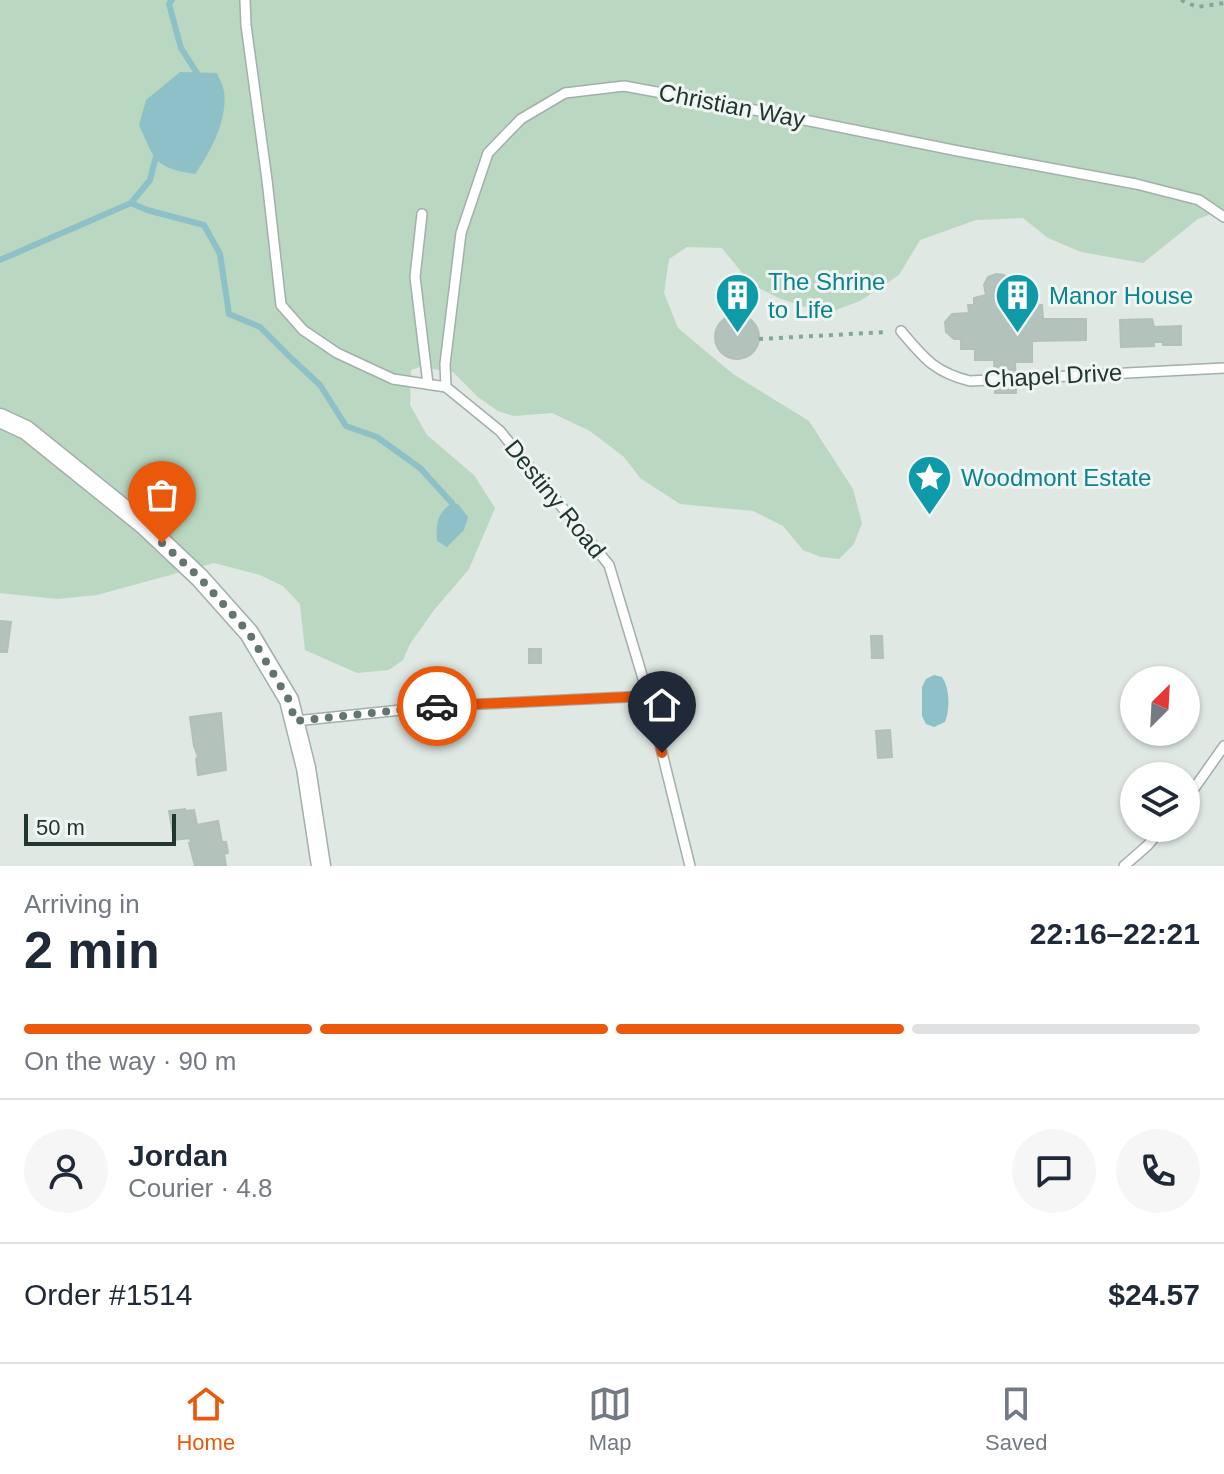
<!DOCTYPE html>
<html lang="en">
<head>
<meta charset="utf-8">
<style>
  :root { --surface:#fff; --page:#f6f6f7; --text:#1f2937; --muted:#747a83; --line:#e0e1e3; --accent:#ea580c }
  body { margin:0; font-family:Helvetica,sans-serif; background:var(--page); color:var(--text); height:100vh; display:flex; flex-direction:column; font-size:30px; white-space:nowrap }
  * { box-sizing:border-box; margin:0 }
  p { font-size:26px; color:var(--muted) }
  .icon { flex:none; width:44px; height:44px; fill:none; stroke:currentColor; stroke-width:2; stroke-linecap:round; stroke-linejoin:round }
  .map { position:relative; height:866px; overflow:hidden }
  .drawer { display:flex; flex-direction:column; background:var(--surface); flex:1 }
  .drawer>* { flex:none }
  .needle { width:52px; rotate:24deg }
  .fabs { position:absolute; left:1120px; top:666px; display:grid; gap:16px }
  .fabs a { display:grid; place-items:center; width:80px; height:80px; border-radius:50%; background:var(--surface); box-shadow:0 2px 6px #0004; font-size:40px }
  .scale { position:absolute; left:24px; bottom:20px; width:152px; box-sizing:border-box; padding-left:8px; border:4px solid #223630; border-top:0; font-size:22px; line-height:28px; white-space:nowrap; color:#223630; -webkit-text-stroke:6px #eef5f2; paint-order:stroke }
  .pin { position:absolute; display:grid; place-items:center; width:68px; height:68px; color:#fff; margin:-82px -34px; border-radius:50% 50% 50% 0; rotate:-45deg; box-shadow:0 0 8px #0007 }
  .pin .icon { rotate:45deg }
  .courier { position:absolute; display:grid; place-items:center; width:80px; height:80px; margin:-40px; border:6px solid #ea580c; border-radius:50%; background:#fff; color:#222; box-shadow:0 2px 10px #0007 }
  .head em { font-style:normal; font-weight:800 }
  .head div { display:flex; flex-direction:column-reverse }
  .head { display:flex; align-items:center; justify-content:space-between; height:136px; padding:0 24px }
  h1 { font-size:52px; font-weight:800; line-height:60px }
  .bar { display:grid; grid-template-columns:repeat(4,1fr); gap:12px 8px; align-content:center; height:96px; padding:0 24px }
  .bar i { height:10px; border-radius:6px; background:var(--line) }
  .bar .on { background:var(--accent) }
  .bar p { grid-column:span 4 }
  .line { display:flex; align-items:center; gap:20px; padding:0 24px; border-top:2px solid var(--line) }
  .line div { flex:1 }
  .round { display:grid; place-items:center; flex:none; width:84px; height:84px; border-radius:42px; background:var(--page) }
  .menu { display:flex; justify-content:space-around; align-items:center; height:112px; border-top:2px solid var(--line); background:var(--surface); font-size:22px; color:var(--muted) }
  .menu a { display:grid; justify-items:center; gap:4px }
  .menu .on { color:var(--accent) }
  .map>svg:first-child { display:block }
</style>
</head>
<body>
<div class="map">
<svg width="1224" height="866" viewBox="0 0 1224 866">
  <rect width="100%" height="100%" fill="#dfe8e3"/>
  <path fill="#bad7c1" d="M 0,0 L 1224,0 L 1224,209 L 1198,219 L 1143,263 L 1081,252 L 1048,238 L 1023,218 L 976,220 L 920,240 L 899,275 L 860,301 L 833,311 L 805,307 L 779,298 L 751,284 L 722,248 L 687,247 L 669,259 L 664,293 L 678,328 L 733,374 L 809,421 L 853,489 L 862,523 L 854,544 L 839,559 L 821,557 L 803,550 L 783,526 L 753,511 L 680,504 L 640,478 L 624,457 L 590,431 L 552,413 L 514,416 L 498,411 L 478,397 L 453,372 L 420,367 L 411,370 L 410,405 L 427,435 L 474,475 L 495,508 L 469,569 L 434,610 L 410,644 L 403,660 L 389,670 L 357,673 L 305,650 L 300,604 L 283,586 L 260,575 L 214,563 L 97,595 L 57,599 L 0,593 Z"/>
  <path fill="#8dc0c7" d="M 180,72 L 217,73 C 219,79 223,85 224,91 C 228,119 211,152 195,174 C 154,168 155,160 139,125 L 146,100 Z
    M 452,503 L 458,504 L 468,517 L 464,530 L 447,547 L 437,541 C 436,524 437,513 452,503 Z
    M 934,675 L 942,677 C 950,688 950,710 945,722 L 934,727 L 926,724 L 922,716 L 922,687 L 926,679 Z"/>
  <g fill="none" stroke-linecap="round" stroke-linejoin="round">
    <path stroke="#8dc0c7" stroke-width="6" d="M 172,0 L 169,4 L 181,48 L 197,73 L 195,77
      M 156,156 L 150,180 L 131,203 L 147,210 L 204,225 L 220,254 L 229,314 L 260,327 L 291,358 L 320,385 L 346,426 L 377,437 L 420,468 L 452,503
      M 0,260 L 131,203"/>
  </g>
  <path fill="#b4c2bc" stroke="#b2c0ba" stroke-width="2" d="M 996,274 L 1004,275 L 1012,285 L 1007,306 L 1042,305 L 1043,319 L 1086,319 L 1086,340 L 1032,341 L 1032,362 L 1015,362 L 1016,393 L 995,393 L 994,360 L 975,360 L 975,349 L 961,349 L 961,339 L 954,339 L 946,332 L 945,322 L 952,314 L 969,313 L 968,305 L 974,305 L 974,298 L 986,295 L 984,285 L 988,277 Z
    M715 337a22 22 0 1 1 44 0a22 22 0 1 1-44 0Z
    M 1152,319 L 1154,327 L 1181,326 L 1181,345 L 1163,345 L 1163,342 L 1154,342 L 1154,346 L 1121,347 L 1120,320 Z
    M 0,621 L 11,622 L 7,652 L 0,652 Z
    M 871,636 L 882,636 L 883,658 L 872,658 Z
    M 529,649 L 541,649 L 541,663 L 529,663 Z
    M 221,713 L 226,770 L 198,775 L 196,759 L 198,757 L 194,746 L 190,717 Z
    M 890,730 L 892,757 L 878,758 L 876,731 Z
    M 185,809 L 186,811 L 194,810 L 197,825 L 218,821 L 222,842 L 226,842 L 228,853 L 224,854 L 226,866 L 195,866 L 189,843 L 191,843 L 190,838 L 174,840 L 169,811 Z"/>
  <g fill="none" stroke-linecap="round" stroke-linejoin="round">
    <defs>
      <path id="service" d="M 245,0 L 246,25 L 267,180 L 281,305 L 303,330 L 337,353 L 393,379 L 446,387
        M 422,214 L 415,277 L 428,384
        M 901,331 C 924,358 934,372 970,381 L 1224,368
        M 446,387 L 445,364 L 461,233 L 488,153 L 521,119 L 565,93 L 624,86 L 760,111 L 958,151 L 1136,184 L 1199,200 L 1224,217
        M 446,387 L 500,431 L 609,565 L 647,692 L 690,866
        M 295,721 L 440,706 L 648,696
        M 1186,800 L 1224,746
        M 1124,866 L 1148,845 L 1162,828"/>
      <path id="minor" d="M 0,418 L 26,430 L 144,525 L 200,578 L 249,633 L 289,700 L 306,768 L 321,866"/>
    </defs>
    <use href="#service" stroke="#a3afaa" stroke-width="12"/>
    <use href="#minor" stroke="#a3afaa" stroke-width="21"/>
    <path stroke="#83a89b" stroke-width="4" stroke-dasharray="4 6" stroke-linecap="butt" d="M 1181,0 L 1197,7 L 1224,3
      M 759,339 L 887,332"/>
    <use href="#service" stroke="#fff" stroke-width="9"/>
    <use href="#minor" stroke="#fff" stroke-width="18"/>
  </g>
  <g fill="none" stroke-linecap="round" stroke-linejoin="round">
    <path stroke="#64746f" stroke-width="8" stroke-dasharray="0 14.4" d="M 162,543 L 200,578 L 249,633 L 289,700 L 295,721 L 437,706"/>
    <path stroke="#ea580c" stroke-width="10" d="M 437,706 L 648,696 L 662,753"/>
  </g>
  <defs>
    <symbol id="building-pin" viewBox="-11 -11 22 30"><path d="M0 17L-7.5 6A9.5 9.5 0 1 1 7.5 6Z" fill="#0f9aa8" stroke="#eef5f2"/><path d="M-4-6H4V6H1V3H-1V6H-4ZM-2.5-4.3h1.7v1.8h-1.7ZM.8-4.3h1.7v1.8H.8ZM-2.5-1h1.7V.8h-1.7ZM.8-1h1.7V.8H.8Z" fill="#fff"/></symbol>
    <symbol id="sight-pin" viewBox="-11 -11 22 30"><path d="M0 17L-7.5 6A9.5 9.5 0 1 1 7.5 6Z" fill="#0f9aa8" stroke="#eef5f2"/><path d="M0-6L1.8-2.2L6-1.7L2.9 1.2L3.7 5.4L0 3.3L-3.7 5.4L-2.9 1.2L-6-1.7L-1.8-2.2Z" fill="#fff"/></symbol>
  </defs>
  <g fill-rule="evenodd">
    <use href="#building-pin" x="712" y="270" width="51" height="69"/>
    <use href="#building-pin" x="992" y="270" width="51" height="69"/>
    <use href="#sight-pin" x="904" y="452" width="51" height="69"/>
  </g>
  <g text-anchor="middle" stroke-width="6" stroke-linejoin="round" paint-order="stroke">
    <g font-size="24" fill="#223630" stroke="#eef5f2">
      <text transform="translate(732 106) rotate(11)" y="8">Christian Way</text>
      <text transform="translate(1053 376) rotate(-3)" y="8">Chapel Drive</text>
      <text transform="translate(555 499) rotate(51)" y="8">Destiny Road</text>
    </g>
    <g font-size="24" fill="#0d838f" stroke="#eef5f2" text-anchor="start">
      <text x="768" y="290">The Shrine<tspan x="768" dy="28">to Life</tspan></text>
      <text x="1049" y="304">Manor House</text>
      <text x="961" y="486">Woodmont Estate</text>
    </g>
  </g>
</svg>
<div class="fabs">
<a><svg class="needle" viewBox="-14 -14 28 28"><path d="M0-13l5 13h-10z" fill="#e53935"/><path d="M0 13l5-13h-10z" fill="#747a83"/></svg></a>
<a><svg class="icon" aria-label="layers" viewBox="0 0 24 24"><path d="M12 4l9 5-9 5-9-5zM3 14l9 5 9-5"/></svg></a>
</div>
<div class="scale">50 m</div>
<div class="pin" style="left:162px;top:543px;background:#ea580c"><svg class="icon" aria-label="bag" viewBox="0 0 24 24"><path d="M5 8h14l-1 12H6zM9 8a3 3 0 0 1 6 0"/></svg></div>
<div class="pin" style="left:662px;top:753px;background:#1f2937"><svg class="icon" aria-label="home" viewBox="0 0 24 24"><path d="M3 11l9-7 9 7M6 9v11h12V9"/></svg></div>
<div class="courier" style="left:437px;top:706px"><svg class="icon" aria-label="car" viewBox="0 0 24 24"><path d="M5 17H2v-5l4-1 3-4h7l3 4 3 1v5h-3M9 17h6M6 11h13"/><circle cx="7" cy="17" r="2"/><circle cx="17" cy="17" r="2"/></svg></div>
</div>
<section class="drawer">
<div class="head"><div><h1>2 min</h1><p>Arriving in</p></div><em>22:16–22:21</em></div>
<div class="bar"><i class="on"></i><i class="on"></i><i class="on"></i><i></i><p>On the way · 90 m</p></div>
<div class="line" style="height:144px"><a class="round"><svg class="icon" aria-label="person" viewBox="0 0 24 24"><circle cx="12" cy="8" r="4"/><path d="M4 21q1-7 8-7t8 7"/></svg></a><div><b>Jordan</b><p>Courier · 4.8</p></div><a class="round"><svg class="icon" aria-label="chat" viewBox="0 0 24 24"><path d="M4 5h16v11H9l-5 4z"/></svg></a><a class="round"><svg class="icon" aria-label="phone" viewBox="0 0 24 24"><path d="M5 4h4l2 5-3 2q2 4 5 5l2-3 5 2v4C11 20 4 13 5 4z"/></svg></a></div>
<div class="line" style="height:104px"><div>Order #1514</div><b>$24.57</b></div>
</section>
<nav class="menu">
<a class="on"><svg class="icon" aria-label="home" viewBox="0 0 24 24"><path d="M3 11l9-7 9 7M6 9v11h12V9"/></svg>Home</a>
<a><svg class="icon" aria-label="map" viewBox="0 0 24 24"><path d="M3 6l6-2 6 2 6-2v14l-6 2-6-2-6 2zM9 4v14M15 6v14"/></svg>Map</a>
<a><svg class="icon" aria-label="saved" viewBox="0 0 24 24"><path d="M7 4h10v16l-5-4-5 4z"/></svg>Saved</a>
</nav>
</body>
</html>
